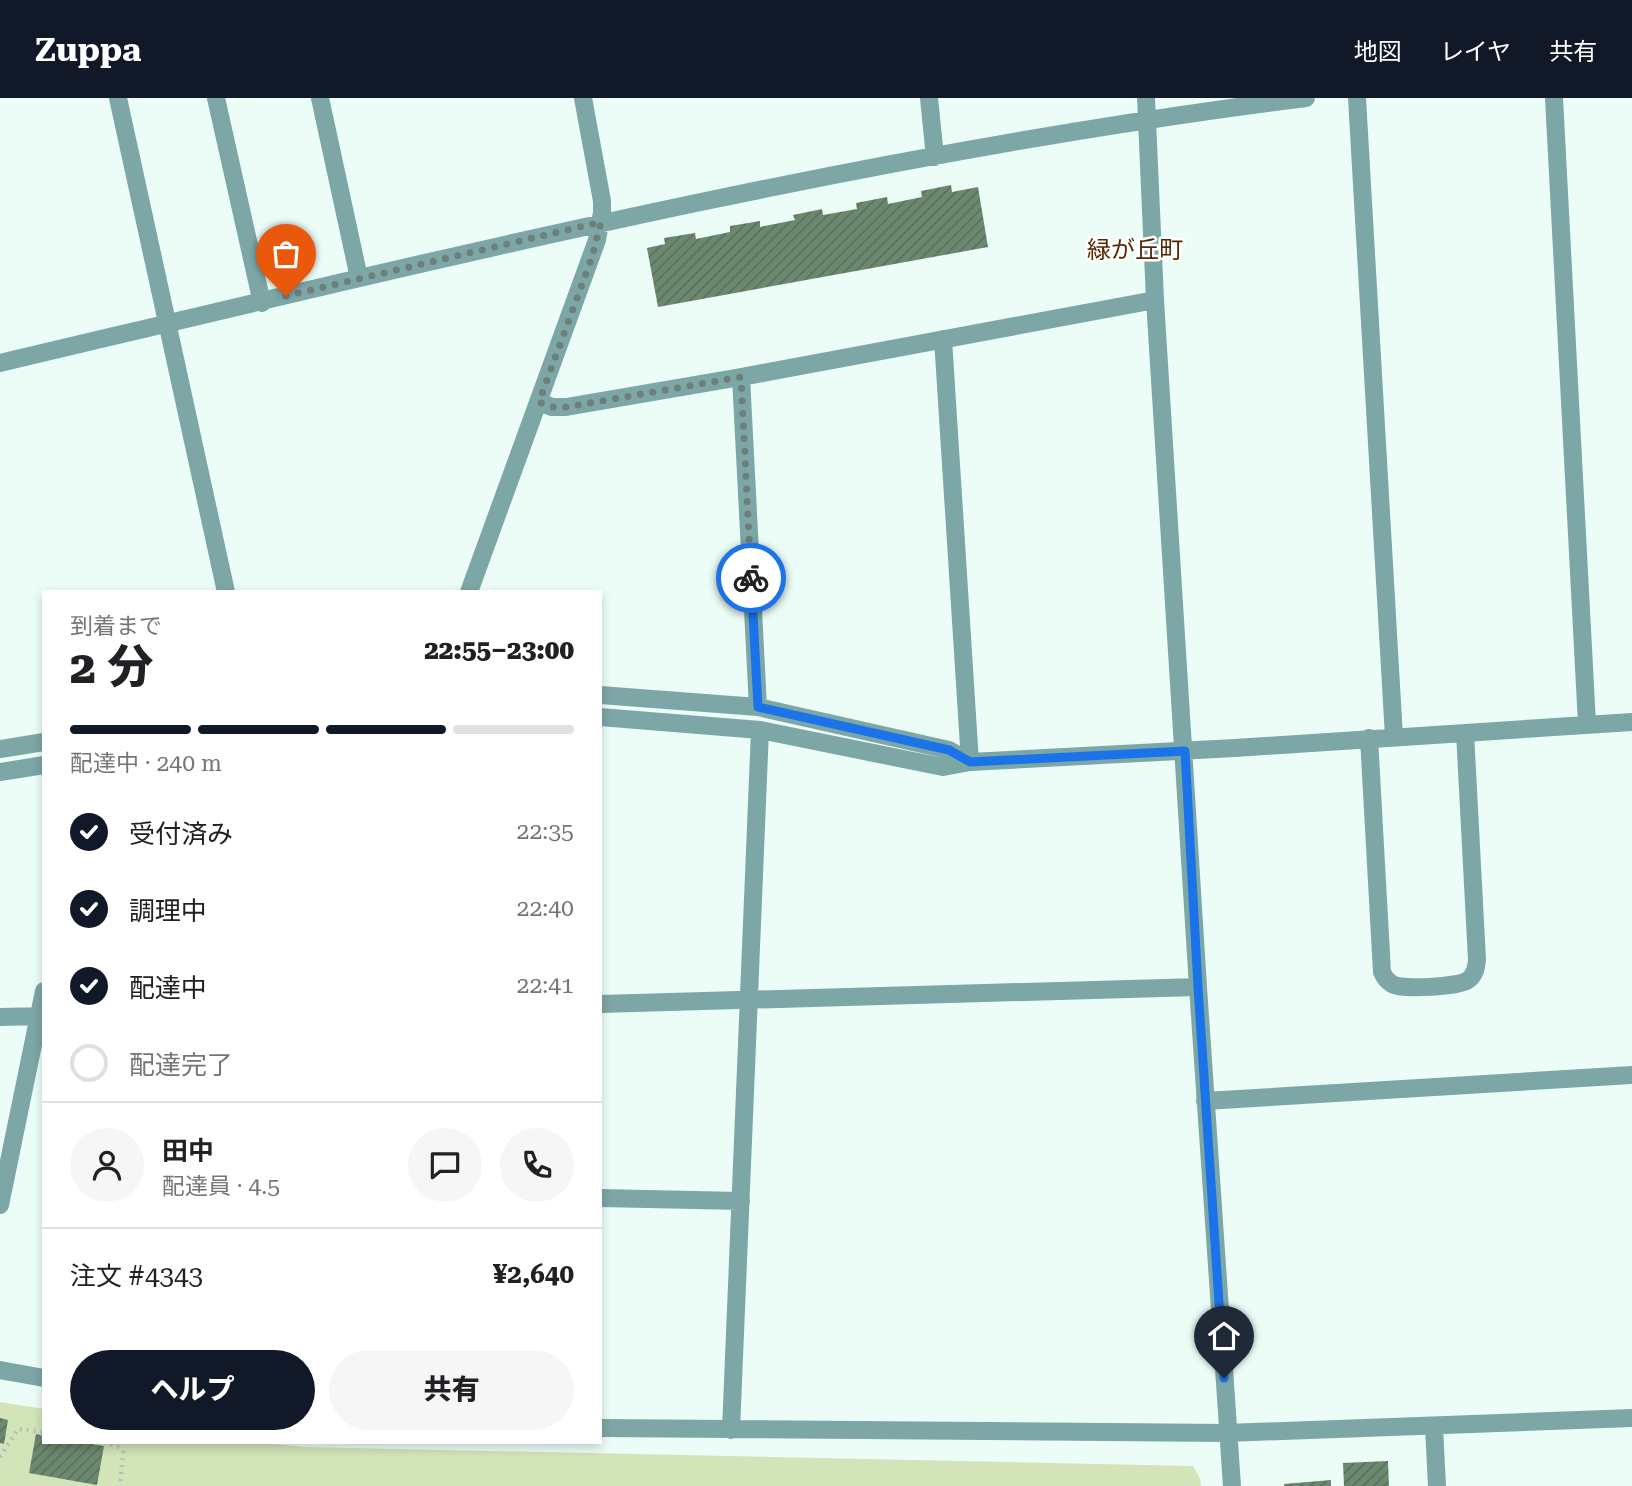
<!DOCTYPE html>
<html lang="ja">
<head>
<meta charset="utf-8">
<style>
  :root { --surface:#fff; --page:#f6f6f6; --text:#202124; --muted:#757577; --line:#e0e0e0; --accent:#111827 }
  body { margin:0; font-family:"Roboto Serif","Noto Sans JP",serif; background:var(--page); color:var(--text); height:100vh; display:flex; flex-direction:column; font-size:26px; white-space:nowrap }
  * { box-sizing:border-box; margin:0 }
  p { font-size:23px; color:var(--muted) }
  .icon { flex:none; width:38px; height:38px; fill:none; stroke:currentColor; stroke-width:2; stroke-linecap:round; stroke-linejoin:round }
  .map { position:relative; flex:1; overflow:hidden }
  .panel { position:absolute; left:42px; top:492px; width:560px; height:854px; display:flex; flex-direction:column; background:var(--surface); border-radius:0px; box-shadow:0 4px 10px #0003 }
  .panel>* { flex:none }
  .pin { position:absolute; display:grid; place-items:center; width:60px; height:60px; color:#fff; margin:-72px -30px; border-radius:50% 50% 50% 0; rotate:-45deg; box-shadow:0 0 7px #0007 }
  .pin .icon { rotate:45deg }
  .courier { position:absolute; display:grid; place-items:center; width:70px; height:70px; margin:-35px; border:5px solid #1a73e8; border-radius:50%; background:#fff; color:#222; box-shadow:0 2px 9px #0007 }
  .headline em { font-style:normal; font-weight:800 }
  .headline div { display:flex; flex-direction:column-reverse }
  .headline { display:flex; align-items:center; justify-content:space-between; height:119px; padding:0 28px }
  h1 { font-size:46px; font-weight:800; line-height:52px }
  .bar { display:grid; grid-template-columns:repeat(4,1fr); gap:10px 7px; align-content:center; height:84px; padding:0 28px }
  .bar i { height:9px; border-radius:5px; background:var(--line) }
  .bar .selected { background:var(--accent) }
  .bar p { grid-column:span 4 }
  .line { display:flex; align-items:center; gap:18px; padding:0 28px; border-top:2px solid var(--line) }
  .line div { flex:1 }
  .round { display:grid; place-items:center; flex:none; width:74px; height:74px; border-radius:37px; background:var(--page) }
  ol { padding:0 28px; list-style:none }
  li { display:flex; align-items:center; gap:21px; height:77px }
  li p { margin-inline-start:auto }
  li .icon { padding:7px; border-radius:50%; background:var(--accent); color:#fff; stroke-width:4 }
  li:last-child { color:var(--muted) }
  li i { width:38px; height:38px; border:4px solid var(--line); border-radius:50% }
  .primary-button { display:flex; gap:14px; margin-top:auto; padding:14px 28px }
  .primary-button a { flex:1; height:80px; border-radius:42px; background:var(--accent); color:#fff; font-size:28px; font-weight:800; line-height:80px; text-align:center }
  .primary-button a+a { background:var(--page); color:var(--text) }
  header { display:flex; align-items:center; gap:42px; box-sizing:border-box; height:98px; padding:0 35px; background:var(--accent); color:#fff }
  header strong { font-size:33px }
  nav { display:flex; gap:38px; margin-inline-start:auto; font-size:24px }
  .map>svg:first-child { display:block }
</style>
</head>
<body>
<header>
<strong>Zuppa</strong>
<nav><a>地図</a><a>レイヤ</a><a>共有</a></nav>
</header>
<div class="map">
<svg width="1632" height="1388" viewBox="0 0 1632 1388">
  <defs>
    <pattern id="building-hatch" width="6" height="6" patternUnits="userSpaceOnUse" patternTransform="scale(1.75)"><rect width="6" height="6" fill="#6c8970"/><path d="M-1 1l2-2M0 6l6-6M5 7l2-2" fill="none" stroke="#59715d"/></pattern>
  </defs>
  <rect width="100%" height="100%" fill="#ecfdf7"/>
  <path fill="#d3e4b8" d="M 0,1304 L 44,1311 L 44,1344 L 255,1344 L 304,1349 L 1193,1368 L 1200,1380 L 1201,1388 L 0,1388 Z"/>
  <path fill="url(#building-hatch)" d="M 951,87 L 952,94 L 978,89 L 988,149 L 658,209 L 647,150 L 665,146 L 664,140 L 695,135 L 696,141 L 730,134 L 730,128 L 760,123 L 760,129 L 795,122 L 793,117 L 822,111 L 823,117 L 857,111 L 856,105 L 887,99 L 888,106 L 922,99 L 921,93 Z
    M 0,1320 L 8,1322 L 4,1346 L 0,1345 Z
    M 36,1336 L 44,1338 L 44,1344 L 80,1344 L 104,1348 L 97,1387 L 29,1375 Z
    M 1388,1363 L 1389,1388 L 1344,1388 L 1343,1365 Z
    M 1331,1382 L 1331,1388 L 1284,1388 L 1284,1386 Z"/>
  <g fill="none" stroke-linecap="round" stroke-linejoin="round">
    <path stroke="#b1c3bd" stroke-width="4.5" stroke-dasharray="2 5" stroke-linecap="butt" d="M 104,1344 L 118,1349 L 123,1354 L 120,1388
      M 0,1359 L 18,1331 L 44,1334"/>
    <path stroke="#7da6a7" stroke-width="18" d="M 118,0 L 226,494
      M 216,0 L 262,205
      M 320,0 L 359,180
      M 929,0 L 935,59
      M 1146,0 L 1155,202 L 1198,889 L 1232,1388
      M 1357,0 L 1394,639
      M 1554,0 L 1587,626
      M 943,241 L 970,664
      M 0,265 C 432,163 865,55 1306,0
      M 741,279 L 758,609
      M 539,304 L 552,309 L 566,309 L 741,279 L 1155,202
      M 469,494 L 597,142 L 602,114 L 602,103 L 583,0
      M 600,597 L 758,609 L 949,652 L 970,664
      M 600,619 L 760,632 L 943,669 L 970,664 L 1235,650 L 1632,624
      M 1369,640 L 1382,874 C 1384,879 1387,883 1392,886 C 1402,892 1459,889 1468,882 C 1475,877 1476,870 1477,862 L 1465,635
      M 0,651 L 44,644
      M 0,674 L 44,667
      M 600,906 L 1198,889
      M 0,919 L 44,918
      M 1205,1003 L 1632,977
      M 600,1100 L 741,1103
      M 0,1107 L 44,893
      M 0,1272 L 44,1280
      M 1434,1329 L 1437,1388
      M 600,1330 L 1227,1335 L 1632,1320
      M 731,1332 L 760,632"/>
  </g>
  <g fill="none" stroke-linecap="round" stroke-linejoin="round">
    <path stroke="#6d7f79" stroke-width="7" stroke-dasharray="0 12.6" d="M 286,198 L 601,124 L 592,159 L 539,304 L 552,309 L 566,309 L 741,279 L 751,480"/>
    <path stroke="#1a73e8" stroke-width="9" d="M 751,480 L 758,609 L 949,652 L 970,664 L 1185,653 L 1198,889 L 1224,1280"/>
  </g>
  <g text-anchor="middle" stroke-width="5" stroke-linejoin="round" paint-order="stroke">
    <g font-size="24" fill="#552805" stroke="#fff">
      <text x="1135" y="160">緑が丘町</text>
    </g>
  </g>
</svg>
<div class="pin" style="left:286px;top:198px;background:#ea580c"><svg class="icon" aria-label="bag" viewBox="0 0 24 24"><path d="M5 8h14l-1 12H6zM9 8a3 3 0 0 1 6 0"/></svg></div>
<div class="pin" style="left:1224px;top:1280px;background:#1f2937"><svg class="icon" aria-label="home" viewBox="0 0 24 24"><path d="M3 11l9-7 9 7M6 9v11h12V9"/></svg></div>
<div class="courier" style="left:751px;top:480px"><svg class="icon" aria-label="bike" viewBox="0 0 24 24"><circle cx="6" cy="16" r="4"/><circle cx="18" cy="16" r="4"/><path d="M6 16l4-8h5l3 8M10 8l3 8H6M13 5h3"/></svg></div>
<section class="panel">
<div class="headline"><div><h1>2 分</h1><p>到着まで</p></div><em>22:55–23:00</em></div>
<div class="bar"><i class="selected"></i><i class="selected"></i><i class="selected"></i><i></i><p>配達中 · 240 m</p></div>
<ol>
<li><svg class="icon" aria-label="check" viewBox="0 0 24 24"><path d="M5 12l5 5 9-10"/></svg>受付済み<p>22:35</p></li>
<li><svg class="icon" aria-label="check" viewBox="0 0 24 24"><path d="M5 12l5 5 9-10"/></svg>調理中<p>22:40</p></li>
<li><svg class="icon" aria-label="check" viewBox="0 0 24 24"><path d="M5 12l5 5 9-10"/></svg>配達中<p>22:41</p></li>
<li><i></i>配達完了</li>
</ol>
<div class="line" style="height:126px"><a class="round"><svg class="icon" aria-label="person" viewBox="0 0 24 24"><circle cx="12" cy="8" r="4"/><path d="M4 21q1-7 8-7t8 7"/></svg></a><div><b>田中</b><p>配達員 · 4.5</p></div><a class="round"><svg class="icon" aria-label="chat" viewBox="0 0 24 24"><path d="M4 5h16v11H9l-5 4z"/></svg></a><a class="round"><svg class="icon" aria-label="phone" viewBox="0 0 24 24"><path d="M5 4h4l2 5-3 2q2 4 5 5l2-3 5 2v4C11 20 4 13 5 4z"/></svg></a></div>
<div class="line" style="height:91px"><div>注文 #4343</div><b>¥2,640</b></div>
<div class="primary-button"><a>ヘルプ</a><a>共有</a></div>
</section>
</div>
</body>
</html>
